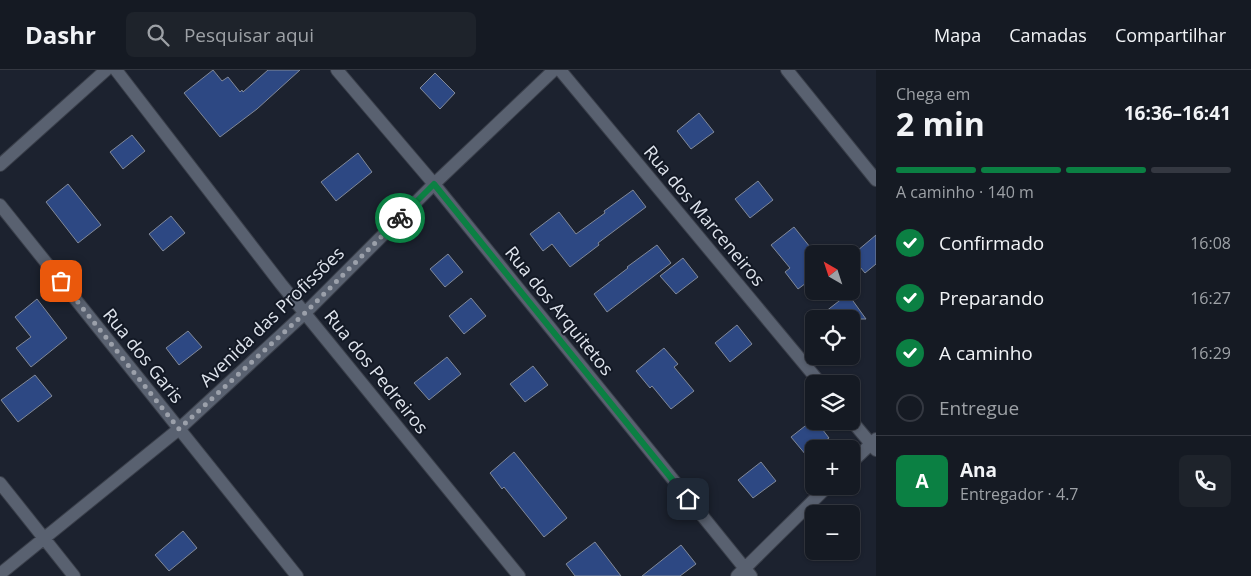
<!DOCTYPE html>
<html lang="pt">
<head>
<meta charset="utf-8">
<style>
  :root { --surface:#151a23; --page:#1e232b; --text:#f1f3f6; --muted:#9da1a6; --line:#343841; --accent:#0b8043 }
  body { margin:0; font-family:"Open Sans",sans-serif; background:var(--page); color:var(--text); height:100vh; display:flex; flex-direction:column; font-size:19px; white-space:nowrap }
  * { box-sizing:border-box; margin:0 }
  p { font-size:16px; color:var(--muted) }
  .icon { flex:none; width:28px; height:28px; fill:none; stroke:currentColor; stroke-width:2; stroke-linecap:round; stroke-linejoin:round }
  .map { position:relative; flex:1; overflow:hidden }
  .sheet { display:flex; flex-direction:column; background:var(--surface); width:375px }
  .sheet>* { flex:none }
  .needle { width:32px; rotate:321deg }
  .buttons { position:absolute; left:805px; top:175px; display:grid; gap:10px }
  .buttons a { display:grid; place-items:center; width:55px; height:55px; border-radius:8px; background:var(--surface); box-shadow:0 1px 4px #0004,0 0 0 1px var(--line); font-size:25px }
  .pin { position:absolute; display:grid; place-items:center; width:42px; height:42px; color:#fff; margin:-21px; border-radius:10px; box-shadow:0 2px 8px #0006 }
  .courier { position:absolute; display:grid; place-items:center; width:50px; height:50px; margin:-25px; border:4px solid #0b8043; border-radius:50%; background:#fff; color:#222; box-shadow:0 1px 6px #0007 }
  .overview em { font-style:normal; font-weight:700 }
  .overview div { display:flex; flex-direction:column-reverse }
  .overview { display:flex; align-items:center; justify-content:space-between; height:85px; padding:0 20px }
  h1 { font-size:32px; font-weight:700; line-height:38px }
  .bar { display:grid; grid-template-columns:repeat(4,1fr); gap:8px 5px; align-content:center; height:60px; padding:0 20px }
  .bar i { height:6px; border-radius:4px; background:var(--line) }
  .bar .active { background:var(--accent) }
  .bar p { grid-column:span 4 }
  .line { display:flex; align-items:center; gap:12px; padding:0 20px; border-top:1px solid var(--line) }
  .line div { flex:1 }
  .round { display:grid; place-items:center; flex:none; width:52px; height:52px; border-radius:8px; background:var(--page) }
  ol { padding:0 20px; list-style:none }
  li { display:flex; align-items:center; gap:15px; height:55px }
  li p { margin-inline-start:auto }
  li .icon { padding:5px; border-radius:50%; background:var(--accent); color:#fff; stroke-width:4 }
  li:last-child { color:var(--muted) }
  li i { width:28px; height:28px; border:2px solid var(--line); border-radius:50% }
  header { display:flex; align-items:center; gap:30px; box-sizing:border-box; height:70px; padding:0 25px; background:var(--surface); border-bottom:1px solid var(--line) }
  header strong { font-size:24px }
  nav { display:flex; gap:28px; margin-inline-start:auto; font-size:18px }
  .search { width:350px; height:45px; background:var(--page); display:flex; align-items:center; gap:12px; box-sizing:border-box; padding:0 18px; border-radius:8px; color:var(--muted); font-size:19px }
  main { display:flex; flex:1; min-height:0 }
  .map>svg:first-child { display:block }
</style>
</head>
<body>
<header>
<strong>Dashr</strong>
<div class="search"><svg class="icon" aria-label="search" viewBox="0 0 24 24"><circle cx="10" cy="10" r="6"/><path d="M15 15l6 6"/></svg>Pesquisar aqui</div>
<nav><a>Mapa</a><a>Camadas</a><a>Compartilhar</a></nav>
</header>
<main>
<div class="map">
<svg width="876" height="506" viewBox="0 0 876 506">
  <rect width="100%" height="100%" fill="#1c222f"/>
  <path fill="#2d4883" stroke="#818999" d="M 213,0 L 222,11 L 228,7 L 240,22 L 242,20 L 243,22 L 268,0 L 300,0 L 257,39 L 220,67 L 184,23 Z
    M 435,3 L 455,23 L 440,39 L 420,18 Z
    M 699,43 L 714,62 L 691,79 L 677,61 Z
    M 132,65 L 145,81 L 123,99 L 110,82 Z
    M 358,83 L 372,102 L 336,131 L 321,112 Z
    M 758,111 L 773,130 L 750,148 L 735,129 Z
    M 68,114 L 101,155 L 78,173 L 46,132 Z
    M 633,120 L 646,137 L 598,173 L 599,175 L 570,197 L 552,174 L 543,181 L 530,164 L 559,142 L 576,164 L 605,143 L 604,141 Z
    M 171,146 L 185,163 L 163,181 L 149,164 Z
    M 794,157 L 814,182 L 814,207 L 798,219 L 785,202 L 790,198 L 771,175 Z
    M 876,165 L 876,194 L 865,203 L 851,186 Z
    M 657,175 L 671,193 L 607,242 L 594,224 L 628,198 L 627,197 Z
    M 448,184 L 463,202 L 445,217 L 430,199 Z
    M 683,188 L 698,207 L 676,224 L 660,206 Z
    M 848,224 L 866,249 L 816,249 Z
    M 471,228 L 486,246 L 464,264 L 449,246 Z
    M 37,229 L 67,268 L 31,297 L 16,278 L 31,267 L 15,247 Z
    M 737,255 L 752,274 L 730,292 L 715,273 Z
    M 188,261 L 202,277 L 179,295 L 166,278 Z
    M 664,278 L 678,294 L 674,297 L 694,321 L 671,339 L 652,316 L 650,318 L 636,301 Z
    M 447,287 L 461,304 L 429,330 L 414,313 Z
    M 533,296 L 548,315 L 525,332 L 510,314 Z
    M 35,305 L 52,326 L 18,352 L 1,330 Z
    M 814,349 L 814,351 L 816,351 L 829,368 L 806,385 L 791,367 Z
    M 514,382 L 567,448 L 544,467 L 504,417 L 502,419 L 490,403 Z
    M 761,392 L 776,411 L 753,428 L 738,410 Z
    M 183,461 L 197,478 L 169,501 L 155,485 Z
    M 595,472 L 621,506 L 575,506 L 566,494 Z
    M 681,475 L 696,494 L 680,506 L 642,506 Z"/>
  <g fill="none" stroke-linecap="round" stroke-linejoin="round">
    <defs>
      <path id="street" d="M 116,0 L 281,214 L 519,506
        M 337,0 L 434,114 L 751,506
        M 560,0 L 821,314
        M 787,0 L 876,110
        M 0,95 L 106,0
        M 0,135 L 297,506
        M 851,350 L 876,380
        M 851,393 L 876,369
        M 0,413 L 74,506
        M 0,504 L 179,359 L 305,243 L 434,114 L 554,0
        M 737,506 L 828,416"/>
    </defs>
    <use href="#street" stroke="#3a3f4a" stroke-width="14"/>
    <use href="#street" stroke="#596170" stroke-width="12"/>
  </g>
  <g fill="none" stroke-linecap="round" stroke-linejoin="round">
    <path stroke="#9ba0aa" stroke-width="5" stroke-dasharray="0 9" d="M 61,211 L 179,359 L 305,243 L 400,148"/>
    <path stroke="#0b8043" stroke-width="6" d="M 400,148 L 434,114 L 688,429"/>
  </g>
  <g text-anchor="middle" stroke-width="4" stroke-linejoin="round" paint-order="stroke">
    <g font-size="18" fill="#dfe4ed" stroke="#131925">
      <text transform="translate(704 146) rotate(50)" y="6">Rua dos Marceneiros</text>
      <text transform="translate(559 241) rotate(51)" y="6">Rua dos Arquitetos</text>
      <text transform="translate(272 247) rotate(-44)" y="6">Avenida das Profissões</text>
      <text transform="translate(143 286) rotate(51)" y="6">Rua dos Garis</text>
      <text transform="translate(376 302) rotate(51)" y="6">Rua dos Pedreiros</text>
    </g>
  </g>
</svg>
<div class="buttons">
<a><svg class="needle" viewBox="-14 -14 28 28"><path d="M0-13l5 13h-10z" fill="#e53935"/><path d="M0 13l5-13h-10z" fill="#9da1a6"/></svg></a>
<a><svg class="icon" aria-label="locate" viewBox="0 0 24 24"><circle cx="12" cy="12" r="6"/><path d="M12 2v4M12 18v4M2 12h4M18 12h4"/></svg></a>
<a><svg class="icon" aria-label="layers" viewBox="0 0 24 24"><path d="M12 4l9 5-9 5-9-5zM3 14l9 5 9-5"/></svg></a>
<a>+</a>
<a>−</a>
</div>
<div class="pin" style="left:61px;top:211px;background:#ea580c"><svg class="icon" aria-label="bag" viewBox="0 0 24 24"><path d="M5 8h14l-1 12H6zM9 8a3 3 0 0 1 6 0"/></svg></div>
<div class="pin" style="left:688px;top:429px;background:#1f2937"><svg class="icon" aria-label="home" viewBox="0 0 24 24"><path d="M3 11l9-7 9 7M6 9v11h12V9"/></svg></div>
<div class="courier" style="left:400px;top:148px"><svg class="icon" aria-label="bike" viewBox="0 0 24 24"><circle cx="6" cy="16" r="4"/><circle cx="18" cy="16" r="4"/><path d="M6 16l4-8h5l3 8M10 8l3 8H6M13 5h3"/></svg></div>
</div>
<section class="sheet">
<div class="overview"><div><h1>2 min</h1><p>Chega em</p></div><em>16:36–16:41</em></div>
<div class="bar"><i class="active"></i><i class="active"></i><i class="active"></i><i></i><p>A caminho · 140 m</p></div>
<ol>
<li><svg class="icon" aria-label="check" viewBox="0 0 24 24"><path d="M5 12l5 5 9-10"/></svg>Confirmado<p>16:08</p></li>
<li><svg class="icon" aria-label="check" viewBox="0 0 24 24"><path d="M5 12l5 5 9-10"/></svg>Preparando<p>16:27</p></li>
<li><svg class="icon" aria-label="check" viewBox="0 0 24 24"><path d="M5 12l5 5 9-10"/></svg>A caminho<p>16:29</p></li>
<li><i></i>Entregue</li>
</ol>
<div class="line" style="height:90px"><b class="round" style="background:var(--accent);color:#fff">A</b><div><b>Ana</b><p>Entregador · 4.7</p></div><a class="round"><svg class="icon" aria-label="phone" viewBox="0 0 24 24"><path d="M5 4h4l2 5-3 2q2 4 5 5l2-3 5 2v4C11 20 4 13 5 4z"/></svg></a></div>
</section>
</main>
</body>
</html>
